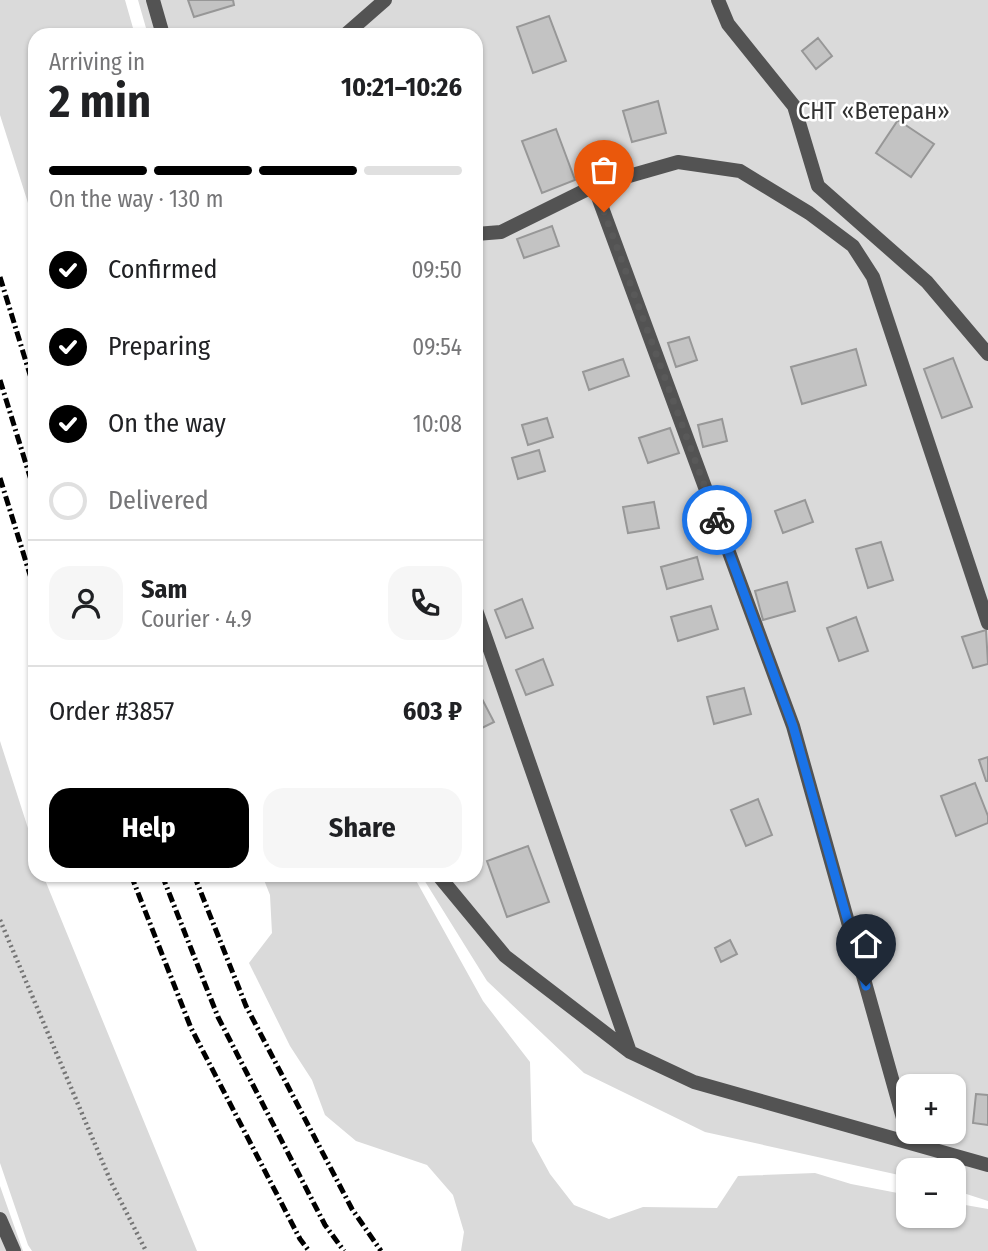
<!DOCTYPE html>
<html lang="en">
<head>
<meta charset="utf-8">
<style>
  :root { --surface:#fff; --page:#f6f6f6; --text:#202124; --muted:#757577; --line:#e0e0e0; --accent:#000 }
  body { margin:0; font-family:"Fira Sans Condensed",sans-serif; background:var(--page); color:var(--text); height:100vh; display:flex; flex-direction:column; font-size:26px; white-space:nowrap }
  * { box-sizing:border-box; margin:0 }
  p { font-size:23px; color:var(--muted) }
  .icon { flex:none; width:38px; height:38px; fill:none; stroke:currentColor; stroke-width:2; stroke-linecap:round; stroke-linejoin:round }
  .map { position:relative; flex:1; overflow:hidden }
  .sheet { position:absolute; left:28px; top:28px; width:455px; height:854px; display:flex; flex-direction:column; background:var(--surface); border-radius:21px; box-shadow:0 2px 5px #0004 }
  .sheet>* { flex:none }
  .fabs { position:absolute; left:896px; top:1074px; display:grid; gap:14px }
  .fabs a { display:grid; place-items:center; width:70px; height:70px; border-radius:14px; background:var(--surface); box-shadow:0 2px 5px #0004; font-size:35px }
  .pin { position:absolute; display:grid; place-items:center; width:60px; height:60px; color:#fff; margin:-72px -30px; border-radius:50% 50% 50% 0; rotate:-45deg; box-shadow:0 0 7px #0007 }
  .pin .icon { rotate:45deg }
  .courier { position:absolute; display:grid; place-items:center; width:70px; height:70px; margin:-35px; border:5px solid #1a73e8; border-radius:50%; background:#fff; color:#222; box-shadow:0 2px 9px #0007 }
  .headline em { font-style:normal; font-weight:700 }
  .headline div { display:flex; flex-direction:column-reverse }
  .headline { display:flex; align-items:center; justify-content:space-between; height:119px; padding:0 21px }
  h1 { font-size:46px; font-weight:700; line-height:52px }
  .bar { display:grid; grid-template-columns:repeat(4,1fr); gap:10px 7px; align-content:center; height:84px; padding:0 21px }
  .bar i { height:9px; border-radius:5px; background:var(--line) }
  .bar .on { background:var(--accent) }
  .bar p { grid-column:span 4 }
  .line { display:flex; align-items:center; gap:18px; padding:0 21px; border-top:2px solid var(--line) }
  .line div { flex:1 }
  .round { display:grid; place-items:center; flex:none; width:74px; height:74px; border-radius:21px; background:var(--page) }
  ol { padding:0 21px; list-style:none }
  li { display:flex; align-items:center; gap:21px; height:77px }
  li p { margin-inline-start:auto }
  li .icon { padding:7px; border-radius:50%; background:var(--accent); color:#fff; stroke-width:4 }
  li:last-child { color:var(--muted) }
  li i { width:38px; height:38px; border:4px solid var(--line); border-radius:50% }
  .primary-button { display:flex; gap:14px; margin-top:auto; padding:14px 21px }
  .primary-button a { flex:1; height:80px; border-radius:21px; background:var(--accent); color:#fff; font-size:28px; font-weight:700; line-height:80px; text-align:center }
  .primary-button a+a { background:var(--page); color:var(--text) }
  .map>svg:first-child { display:block }
</style>
</head>
<body>
<div class="map">
<svg width="988" height="1251" viewBox="0 0 988 1251">
  <rect width="100%" height="100%" fill="#fff"/>
  <path fill="#dadada" fill-rule="evenodd" d="M 0,0 L 125,0 L 135,35 L 35,35 L 35,225 L 0,115 Z
    M 138,0 L 988,0 L 988,1201 L 954,1190 L 954,1171 L 908,1171 L 908,1177 L 705,1132 L 584,1073 L 487,981 L 421,875 L 476,875 L 476,35 L 148,35 ZM 908,1087 L 954,1087 L 954,1132 L 908,1132 Z
    M 0,741 L 35,850 L 35,875 L 43,875 L 197,1251 L 32,1251 L 28,1245 L 0,1163 Z
    M 262,875 L 413,875 L 483,1001 L 530,1062 L 532,1141 L 550,1174 L 574,1205 L 609,1219 L 643,1207 L 717,1208 L 738,1176 L 815,1173 L 851,1184 L 908,1195 L 908,1216 L 954,1216 L 954,1203 L 988,1209 L 988,1251 L 461,1251 L 464,1232 L 453,1195 L 427,1165 L 356,1141 L 325,1115 L 312,1080 L 290,1046 L 249,963 L 272,933 L 270,895 Z
    M 0,1186 L 23,1251 L 0,1251 Z"/>
  <path fill="#c3c3c3" stroke="#979797" stroke-width="2" d="M 188,0 L 233,0 L 234,5 L 194,17 Z
    M 549,16 L 566,61 L 533,73 L 517,27 Z
    M 818,38 L 832,56 L 816,69 L 802,51 Z
    M 658,101 L 666,133 L 632,142 L 623,111 Z
    M 898,120 L 934,144 L 911,177 L 876,153 Z
    M 556,129 L 575,180 L 542,193 L 522,141 Z
    M 552,226 L 559,246 L 524,258 L 517,239 Z
    M 689,337 L 697,360 L 676,367 L 668,343 Z
    M 856,349 L 866,385 L 802,404 L 791,367 Z
    M 953,358 L 972,407 L 942,418 L 924,369 Z
    M 623,359 L 629,376 L 589,390 L 583,372 Z
    M 547,418 L 553,437 L 528,445 L 522,425 Z
    M 722,419 L 727,441 L 703,447 L 698,425 Z
    M 670,428 L 679,453 L 648,463 L 639,438 Z
    M 539,450 L 545,471 L 518,479 L 512,458 Z
    M 805,500 L 813,522 L 783,533 L 775,511 Z
    M 654,502 L 659,528 L 628,533 L 623,507 Z
    M 881,542 L 893,580 L 868,588 L 856,549 Z
    M 697,557 L 703,579 L 667,589 L 661,567 Z
    M 787,582 L 795,611 L 763,620 L 755,591 Z
    M 522,599 L 533,628 L 506,638 L 495,610 Z
    M 711,606 L 718,629 L 678,641 L 671,617 Z
    M 856,617 L 868,651 L 839,661 L 827,628 Z
    M 986,630 L 988,664 L 973,668 L 962,637 Z
    M 543,659 L 553,685 L 526,695 L 516,670 Z
    M 744,688 L 751,714 L 714,724 L 707,697 Z
    M 481,697 L 494,722 L 476,731 L 476,700 Z
    M 988,757 L 988,781 L 986,781 L 979,760 Z
    M 975,783 L 988,816 L 988,823 L 956,836 L 941,796 Z
    M 758,799 L 772,835 L 746,846 L 731,810 Z
    M 528,846 L 549,902 L 507,917 L 487,861 Z
    M 730,940 L 737,954 L 721,962 L 715,948 Z
    M 976,1094 L 988,1095 L 988,1125 L 973,1123 Z"/>
  <g fill="none" stroke-linecap="round" stroke-linejoin="round">
    <path stroke="#757575" stroke-width="4.5" stroke-dasharray="2 3.5" stroke-linecap="butt" d="M 0,920 L 111,1182 L 146,1251"/>
    <path stroke="#535353" stroke-width="14" d="M 153,0 L 163,35
      M 718,0 L 728,24 L 794,106 L 818,186 L 927,282 L 988,354
      M 345,35 L 385,0
      M 594,186 L 793,726 L 910,1143
      M 476,234 L 501,232 L 594,186 L 678,162 L 740,171 L 809,213 L 853,246 L 873,277 L 988,623
      M 476,610 L 630,1052
      M 438,875 L 505,956 L 630,1052 L 694,1082 L 988,1165
      M 0,1219 L 14,1251"/>
    <path stroke="#000" stroke-width="5" stroke-dasharray="10 3.5 2 3.5" stroke-linecap="butt" d="M 0,277 L 35,391
      M 0,380 L 35,493
      M 0,478 L 35,591
      M 131,875 L 191,1028 L 300,1239 L 309,1251
      M 162,875 L 218,1017 L 325,1225 L 344,1251
      M 194,875 L 246,1006 L 352,1209 L 381,1251"/>
  </g>
  <g fill="none" stroke-linecap="round" stroke-linejoin="round">
    <path stroke="#595959" stroke-width="7" stroke-dasharray="0 12.6" d="M 604,212 L 717,520"/>
    <path stroke="#1a73e8" stroke-width="9" d="M 717,520 L 793,726 L 866,986"/>
  </g>
  <g text-anchor="middle" stroke-width="5" stroke-linejoin="round" paint-order="stroke">
    <g font-size="24" fill="#313131" stroke="#fff">
      <text x="874" y="119">СНТ «Ветеран»</text>
    </g>
  </g>
</svg>
<div class="fabs">
<a>+</a>
<a>−</a>
</div>
<div class="pin" style="left:604px;top:212px;background:#ea580c"><svg class="icon" aria-label="bag" viewBox="0 0 24 24"><path d="M5 8h14l-1 12H6zM9 8a3 3 0 0 1 6 0"/></svg></div>
<div class="pin" style="left:866px;top:986px;background:#1f2937"><svg class="icon" aria-label="home" viewBox="0 0 24 24"><path d="M3 11l9-7 9 7M6 9v11h12V9"/></svg></div>
<div class="courier" style="left:717px;top:520px"><svg class="icon" aria-label="bike" viewBox="0 0 24 24"><circle cx="6" cy="16" r="4"/><circle cx="18" cy="16" r="4"/><path d="M6 16l4-8h5l3 8M10 8l3 8H6M13 5h3"/></svg></div>
<section class="sheet">
<div class="headline"><div><h1>2 min</h1><p>Arriving in</p></div><em>10:21–10:26</em></div>
<div class="bar"><i class="on"></i><i class="on"></i><i class="on"></i><i></i><p>On the way · 130 m</p></div>
<ol>
<li><svg class="icon" aria-label="check" viewBox="0 0 24 24"><path d="M5 12l5 5 9-10"/></svg>Confirmed<p>09:50</p></li>
<li><svg class="icon" aria-label="check" viewBox="0 0 24 24"><path d="M5 12l5 5 9-10"/></svg>Preparing<p>09:54</p></li>
<li><svg class="icon" aria-label="check" viewBox="0 0 24 24"><path d="M5 12l5 5 9-10"/></svg>On the way<p>10:08</p></li>
<li><i></i>Delivered</li>
</ol>
<div class="line" style="height:126px"><a class="round"><svg class="icon" aria-label="person" viewBox="0 0 24 24"><circle cx="12" cy="8" r="4"/><path d="M4 21q1-7 8-7t8 7"/></svg></a><div><b>Sam</b><p>Courier · 4.9</p></div><a class="round"><svg class="icon" aria-label="phone" viewBox="0 0 24 24"><path d="M5 4h4l2 5-3 2q2 4 5 5l2-3 5 2v4C11 20 4 13 5 4z"/></svg></a></div>
<div class="line" style="height:91px"><div>Order #3857</div><b>603 ₽</b></div>
<div class="primary-button"><a>Help</a><a>Share</a></div>
</section>
</div>
</body>
</html>
